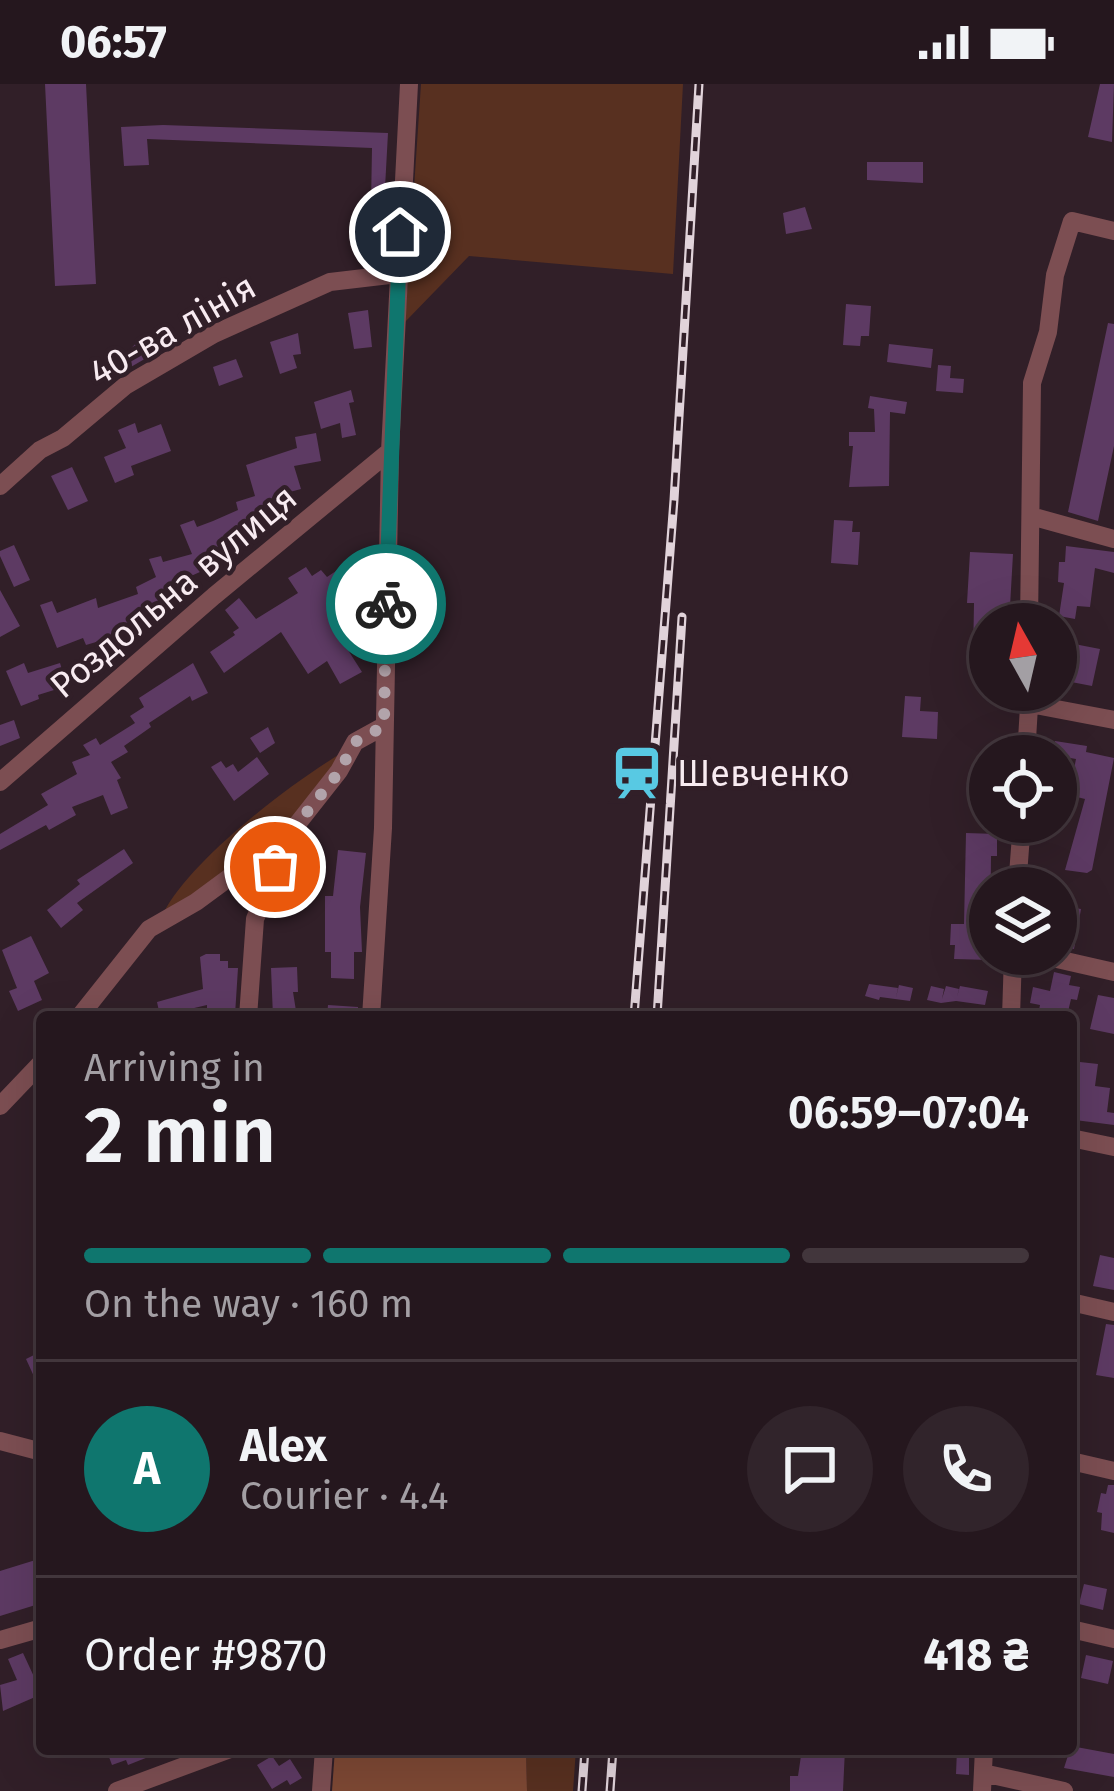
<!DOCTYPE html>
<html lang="en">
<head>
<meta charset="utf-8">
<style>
  :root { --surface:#25171e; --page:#31242b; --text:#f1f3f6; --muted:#a39fa4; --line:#42363c; --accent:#0f766e }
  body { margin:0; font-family:"Fira Sans",sans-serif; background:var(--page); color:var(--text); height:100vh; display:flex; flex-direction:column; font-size:45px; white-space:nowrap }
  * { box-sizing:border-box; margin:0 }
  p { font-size:39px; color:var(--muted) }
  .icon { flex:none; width:66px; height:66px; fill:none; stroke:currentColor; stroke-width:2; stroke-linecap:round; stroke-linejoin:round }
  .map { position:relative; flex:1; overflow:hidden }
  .sheet { position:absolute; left:36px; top:927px; width:1041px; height:744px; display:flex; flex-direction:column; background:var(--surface); border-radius:12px; box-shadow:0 12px 48px #0002,0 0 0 3px var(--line) }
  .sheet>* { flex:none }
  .needle { width:78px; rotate:352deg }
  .tools { position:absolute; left:969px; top:519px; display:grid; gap:24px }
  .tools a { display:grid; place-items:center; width:108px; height:108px; border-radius:50%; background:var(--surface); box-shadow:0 12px 48px #0002,0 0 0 3px var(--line); font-size:60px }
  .pin { position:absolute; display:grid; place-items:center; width:102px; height:102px; color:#fff; margin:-51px; border:6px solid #fff; border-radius:50%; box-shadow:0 3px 12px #0007 }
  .courier { position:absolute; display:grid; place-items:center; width:120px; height:120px; margin:-60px; border:9px solid #0f766e; border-radius:50%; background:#fff; color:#222; box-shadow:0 3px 15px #0007 }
  .head em { font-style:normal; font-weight:600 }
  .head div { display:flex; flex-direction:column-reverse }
  .head { display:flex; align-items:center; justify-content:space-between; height:204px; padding:0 48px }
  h1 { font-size:78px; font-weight:600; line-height:90px }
  .bar { display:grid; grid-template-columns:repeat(4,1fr); gap:18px 12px; align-content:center; height:144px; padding:0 48px }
  .bar i { height:15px; border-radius:9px; background:var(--line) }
  .bar .selected { background:var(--accent) }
  .bar p { grid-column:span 4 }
  .line { display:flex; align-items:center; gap:30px; padding:0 48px; border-top:3px solid var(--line) }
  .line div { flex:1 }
  .round { display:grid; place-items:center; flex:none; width:126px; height:126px; border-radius:63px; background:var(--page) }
  .status { display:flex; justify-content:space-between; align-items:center; height:84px; padding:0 60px; background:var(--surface); direction:ltr }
  .status svg { height:33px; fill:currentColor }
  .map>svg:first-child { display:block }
</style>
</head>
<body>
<div class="status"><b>06:57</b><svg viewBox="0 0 49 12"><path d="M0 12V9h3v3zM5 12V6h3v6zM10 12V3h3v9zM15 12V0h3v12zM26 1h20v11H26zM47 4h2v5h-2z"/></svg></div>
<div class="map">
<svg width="1114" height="1707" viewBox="0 0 1114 1707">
  <rect width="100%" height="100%" fill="#311f28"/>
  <path fill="#583020" d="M 421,0 L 683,0 L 673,190 L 469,172 L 405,238 Z
    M 345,667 L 289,743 L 193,814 L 163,830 C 190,776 292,698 345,667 Z
    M 526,1665 L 576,1665 L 573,1707 L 527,1707 Z"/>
  <path fill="#7d4834" d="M 335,1665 L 526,1665 L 527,1707 L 332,1707 Z"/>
  <path fill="#5d3a63" d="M 45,0 L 86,0 L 96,200 L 55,202 Z
    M 1100,0 L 1114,0 L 1112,58 L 1088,53 Z
    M 163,41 L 388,49 L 381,177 L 370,177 L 372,64 L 147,55 L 149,81 L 124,82 L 121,43 Z
    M 867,78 L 923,78 L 923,99 L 867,96 Z
    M 805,123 L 812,145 L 786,150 L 783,129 Z
    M 846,220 L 871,222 L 869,252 L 861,252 L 860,262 L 843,261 Z
    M 368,226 L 372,263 L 354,265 L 348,229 Z
    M 1108,239 L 1114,240 L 1114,362 L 1098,437 L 1068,428 Z
    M 146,249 L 155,269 L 117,291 L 112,284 Z
    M 298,249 L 301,270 L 293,271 L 297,284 L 280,290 L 270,258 Z
    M 889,260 L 933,265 L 931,284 L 887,278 Z
    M 236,275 L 243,293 L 219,302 L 213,283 Z
    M 938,281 L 951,282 L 950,294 L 964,295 L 963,309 L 936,307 Z
    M 351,306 L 354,318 L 349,319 L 356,351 L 342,354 L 340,339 L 321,345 L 314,318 Z
    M 870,312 L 907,318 L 905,330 L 890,328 L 889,402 L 849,403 L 853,362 L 849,362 L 849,348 L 875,348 L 874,325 L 868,324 Z
    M 135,339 L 138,349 L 161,340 L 171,367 L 131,382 L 134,391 L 115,399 L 104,373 L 126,364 L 118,346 Z
    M 316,349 L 321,377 L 294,382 L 301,405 L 275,412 L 284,428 L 240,441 L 245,453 L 224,462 L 229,475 L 191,492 L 193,498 L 172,502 L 175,511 L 157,518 L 160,527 L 137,536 L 140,545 L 86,561 L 83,554 L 57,564 L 40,521 L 52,517 L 57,529 L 96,514 L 98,524 L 138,510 L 136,503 L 156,493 L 149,475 L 161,472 L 163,478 L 192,470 L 180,441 L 194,436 L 197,443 L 213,437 L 238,426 L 236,418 L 255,412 L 246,381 L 297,364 L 295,353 Z
    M 72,383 L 88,417 L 68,426 L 51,392 Z
    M 834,436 L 853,437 L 852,448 L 860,448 L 858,481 L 831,479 Z
    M 14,461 L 30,496 L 14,503 L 0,472 L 0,467 Z
    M 1066,462 L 1114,468 L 1114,489 L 1095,484 L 1090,523 L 1077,522 L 1075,535 L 1059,532 L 1064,499 L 1058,498 L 1059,478 L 1065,478 Z
    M 970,468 L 1013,470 L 1009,540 L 990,540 L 990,575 L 973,575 L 974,519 L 967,519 Z
    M 306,483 L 312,492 L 321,486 L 327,493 L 339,485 L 350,502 L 347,504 L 359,524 L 332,541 L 362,588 L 340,600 L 327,577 L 308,590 L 281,548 L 224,589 L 210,568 L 235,551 L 233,548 L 239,544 L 225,526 L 239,514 L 256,535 L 298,509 L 288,494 Z
    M 0,506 L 20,542 L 0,553 Z
    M 1069,559 L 1100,565 L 1092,602 L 1061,596 Z
    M 24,579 L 28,589 L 60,579 L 67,602 L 38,611 L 39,615 L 21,622 L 6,587 Z
    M 193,579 L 208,609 L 192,617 L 190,612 L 149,639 L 151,643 L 124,662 L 128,668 L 111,678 L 121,694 L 117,696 L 128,724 L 111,731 L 103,711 L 72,723 L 76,731 L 49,746 L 46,741 L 0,766 L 0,750 L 48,721 L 41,710 L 77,690 L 72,678 L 90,671 L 83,661 L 96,654 L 100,661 L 135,639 L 130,632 L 144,623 L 139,614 Z
    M 905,612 L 921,613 L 920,627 L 938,628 L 937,655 L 902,653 Z
    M 14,636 L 20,654 L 0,662 L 0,641 Z
    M 268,643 L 275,659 L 260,669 L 250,654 Z
    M 1055,657 L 1087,662 L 1086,668 L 1114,674 L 1092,786 L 1087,789 L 1065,786 L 1085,715 L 1069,711 L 1076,675 L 1053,671 Z
    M 257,673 L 269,690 L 234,717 L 211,683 L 221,677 L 226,684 L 233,680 L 238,688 Z
    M 966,749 L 997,750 L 997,772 L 991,772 L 990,876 L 954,875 L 955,861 L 950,861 L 951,840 L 964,840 Z
    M 124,765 L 133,779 L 77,819 L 83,826 L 61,844 L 47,826 L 80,800 L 77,796 Z
    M 338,766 L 366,769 L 360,823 L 362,868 L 354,868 L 354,895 L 331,894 L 331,868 L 325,868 L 325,812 L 333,812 Z
    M 1056,821 L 1081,825 L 1074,865 L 1062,862 L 1064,852 L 1056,851 Z
    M 31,852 L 49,889 L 34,897 L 42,916 L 18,927 L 9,907 L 17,904 L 2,866 Z
    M 206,870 L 220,870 L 220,877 L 228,877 L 228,884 L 238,884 L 235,931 L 207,931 L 207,921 L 160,932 L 157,918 L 203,905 L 200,873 Z
    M 297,883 L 298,908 L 293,908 L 297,933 L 273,933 L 271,884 Z
    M 1054,888 L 1071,892 L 1069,901 L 1080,903 L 1077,916 L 1071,915 L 1067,932 L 1039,926 L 1040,921 L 1030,919 L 1033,903 L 1050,907 Z
    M 869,900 L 898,904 L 896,913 L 899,901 L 913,904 L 910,917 L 880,913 L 879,916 L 865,912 Z
    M 931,902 L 944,905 L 942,915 L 946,902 L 959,905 L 957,913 L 960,902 L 988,907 L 985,921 L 956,917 L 941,919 L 927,916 Z
    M 1098,911 L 1114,914 L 1114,950 L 1090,945 Z
    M 328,921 L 358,923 L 358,933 L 327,933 Z
    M 1071,977 L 1098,980 L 1095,1002 L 1110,1004 L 1107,1028 L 1114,1029 L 1114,1041 L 1075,1036 L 1080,995 L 1071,993 Z
    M 1100,1171 L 1114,1174 L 1114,1206 L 1093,1202 Z
    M 1106,1240 L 1114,1241 L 1114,1294 L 1096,1291 Z
    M 42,1267 L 42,1310 L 26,1275 Z
    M 1108,1401 L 1114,1401 L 1114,1449 L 1101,1446 L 1102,1429 L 1097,1428 L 1101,1409 L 1106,1410 Z
    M 42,1474 L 42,1502 L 36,1504 L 42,1519 L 0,1532 L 0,1487 Z
    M 1084,1500 L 1107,1505 L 1103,1526 L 1079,1520 Z
    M 23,1569 L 42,1610 L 3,1627 L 0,1601 L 17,1596 L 8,1575 Z
    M 1086,1571 L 1113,1577 L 1108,1600 L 1081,1594 Z
    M 1071,1662 L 1114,1670 L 1114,1693 L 1064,1684 Z
    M 106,1665 L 166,1665 L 166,1666 L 128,1681 L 126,1676 L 112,1681 Z
    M 802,1665 L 845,1665 L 843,1707 L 790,1707 L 790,1692 L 798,1692 Z
    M 957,1665 L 969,1665 L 969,1691 L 956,1690 Z
    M 272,1672 L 279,1682 L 290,1675 L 302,1694 L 290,1701 L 287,1696 L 272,1705 L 257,1681 Z"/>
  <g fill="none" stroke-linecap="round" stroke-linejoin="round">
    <path stroke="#7c4e52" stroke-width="18" d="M 0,402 L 40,366 L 63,354 L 125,302 L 214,250 L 330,198 L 398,190
      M 1031,432 L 1114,455
      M 1029,540 L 1032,299 L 1048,248 L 1055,191 L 1072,137 L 1114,147
      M 1030,620 L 1114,636
      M 1026,672 L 1030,606
      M 0,698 L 214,512 L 390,367
      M 1017,804 L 1022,738
      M 1035,870 L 1114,888
      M 79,933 L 149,845 L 196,818 L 291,748 L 339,687 L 355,658 L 384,642
      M 248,933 L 255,835 L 291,748
      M 371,933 L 383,744 L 390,367 L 409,0
      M 1011,933 L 1013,870
      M 0,1022 L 42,978
      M 1071,1054 L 1114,1063
      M 1071,1218 L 1114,1228
      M 0,1357 L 42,1368
      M 1071,1377 L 1114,1387
      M 1071,1545 L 1114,1555
      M 0,1556 L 42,1544
      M 983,1689 L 1064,1707
      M 117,1707 L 230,1665
      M 321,1707 L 324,1665
      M 982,1707 L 984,1665"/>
    <defs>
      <path id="rail" d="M 634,933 L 674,416 L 699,0
        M 657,933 L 682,533
        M 582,1707 L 585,1665
        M 610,1707 L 613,1665"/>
    </defs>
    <use href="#rail" stroke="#e1d3da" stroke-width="9"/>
    <use href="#rail" stroke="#311f28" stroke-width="4.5" stroke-dasharray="14" stroke-linecap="butt"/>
  </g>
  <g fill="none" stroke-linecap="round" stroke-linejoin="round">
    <path stroke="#b2a4ab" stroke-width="12" stroke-dasharray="0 21.6" d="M 275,783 L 291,748 L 339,688 L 355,658 L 384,642 L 386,520"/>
    <path stroke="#0f766e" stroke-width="15" d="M 386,520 L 400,148"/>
  </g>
  <defs>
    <symbol id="station-bare" viewBox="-9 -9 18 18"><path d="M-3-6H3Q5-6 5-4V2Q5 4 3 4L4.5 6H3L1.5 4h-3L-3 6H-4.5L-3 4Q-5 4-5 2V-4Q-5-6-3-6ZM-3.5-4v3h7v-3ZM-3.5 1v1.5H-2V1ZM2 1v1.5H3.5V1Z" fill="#58c9e3" stroke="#311f28" stroke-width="2.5" paint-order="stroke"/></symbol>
  </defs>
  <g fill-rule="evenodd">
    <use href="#station-bare" x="599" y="651" width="76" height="76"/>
  </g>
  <g text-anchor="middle" stroke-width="9" stroke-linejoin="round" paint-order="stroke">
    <g font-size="36" fill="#f8ebf1" stroke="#311f28">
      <text transform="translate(172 245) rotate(-30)" y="13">40-ва лінія</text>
      <text transform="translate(173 507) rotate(-40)" y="13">Роздольна вулиця</text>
    </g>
    <g font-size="36" fill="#f8ebf1" stroke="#311f28" text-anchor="start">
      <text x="677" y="702">Шевченко</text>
    </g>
  </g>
</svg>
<div class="tools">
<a><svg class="needle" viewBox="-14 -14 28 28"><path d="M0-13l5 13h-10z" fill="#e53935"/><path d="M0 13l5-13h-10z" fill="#a39fa4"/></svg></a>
<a><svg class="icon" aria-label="locate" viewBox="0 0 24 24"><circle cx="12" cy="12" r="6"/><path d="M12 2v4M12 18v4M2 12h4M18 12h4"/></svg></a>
<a><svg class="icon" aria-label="layers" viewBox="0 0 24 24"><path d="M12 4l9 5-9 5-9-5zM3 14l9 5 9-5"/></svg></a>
</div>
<div class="pin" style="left:275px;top:783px;background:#ea580c"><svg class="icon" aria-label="bag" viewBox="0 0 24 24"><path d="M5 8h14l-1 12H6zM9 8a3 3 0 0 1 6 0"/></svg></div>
<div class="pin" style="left:400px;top:148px;background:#1f2937"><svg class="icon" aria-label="home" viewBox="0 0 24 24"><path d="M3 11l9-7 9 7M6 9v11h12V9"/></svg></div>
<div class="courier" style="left:386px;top:520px"><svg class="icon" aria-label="bike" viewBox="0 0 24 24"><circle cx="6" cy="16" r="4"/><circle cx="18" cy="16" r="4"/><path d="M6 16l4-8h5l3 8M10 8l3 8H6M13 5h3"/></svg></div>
<section class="sheet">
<div class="head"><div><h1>2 min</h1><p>Arriving in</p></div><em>06:59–07:04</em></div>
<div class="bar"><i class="selected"></i><i class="selected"></i><i class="selected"></i><i></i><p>On the way · 160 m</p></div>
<div class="line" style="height:216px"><b class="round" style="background:var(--accent);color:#fff">A</b><div><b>Alex</b><p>Courier · 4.4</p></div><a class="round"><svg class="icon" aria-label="chat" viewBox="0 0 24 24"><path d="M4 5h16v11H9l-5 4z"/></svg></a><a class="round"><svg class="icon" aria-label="phone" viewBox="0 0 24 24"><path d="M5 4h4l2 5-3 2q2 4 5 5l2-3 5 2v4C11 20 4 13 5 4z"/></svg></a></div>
<div class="line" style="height:156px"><div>Order #9870</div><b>418 ₴</b></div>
</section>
</div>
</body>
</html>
